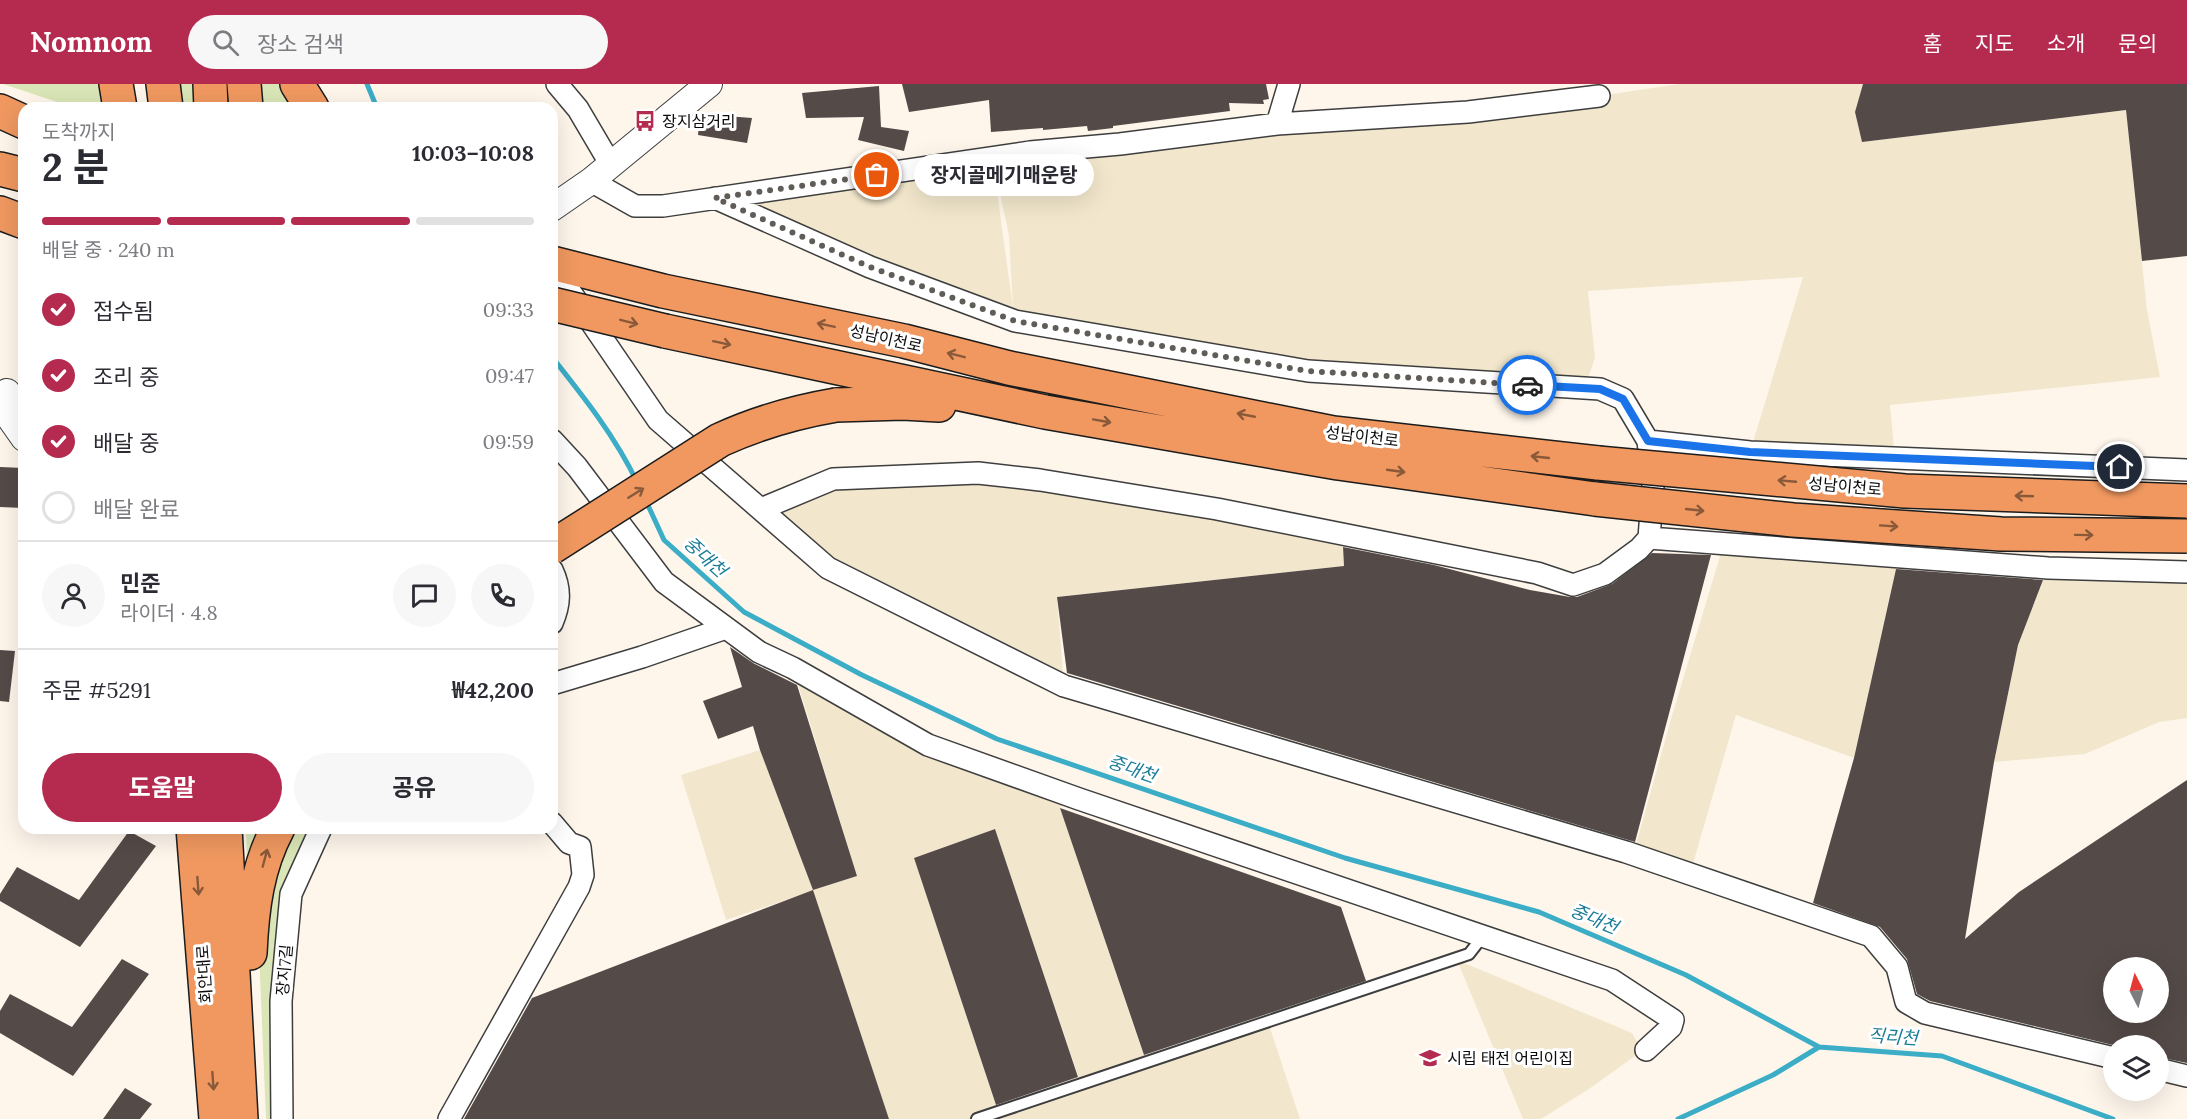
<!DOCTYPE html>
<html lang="ko">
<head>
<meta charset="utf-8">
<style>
  :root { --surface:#fff; --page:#f7f7f7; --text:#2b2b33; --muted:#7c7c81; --line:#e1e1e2; --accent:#b52a4f }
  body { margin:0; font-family:Lora,"Noto Sans KR",serif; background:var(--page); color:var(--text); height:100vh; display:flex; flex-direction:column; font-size:22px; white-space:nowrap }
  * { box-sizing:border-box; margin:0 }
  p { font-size:20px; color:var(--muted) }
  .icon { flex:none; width:33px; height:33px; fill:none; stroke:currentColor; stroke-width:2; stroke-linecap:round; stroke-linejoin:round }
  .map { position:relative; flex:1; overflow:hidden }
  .sheet { position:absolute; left:18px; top:18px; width:540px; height:732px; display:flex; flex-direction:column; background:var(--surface); border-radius:18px; box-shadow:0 6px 24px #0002 }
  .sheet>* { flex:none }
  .needle { width:39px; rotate:354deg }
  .fabs { position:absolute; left:2103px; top:873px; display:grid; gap:12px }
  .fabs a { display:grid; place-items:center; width:66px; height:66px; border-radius:50%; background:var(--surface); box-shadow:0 6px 24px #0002; font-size:30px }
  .pin { position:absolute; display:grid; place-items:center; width:51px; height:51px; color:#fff; margin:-26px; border:3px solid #fff; border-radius:50%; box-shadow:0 2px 6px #0007 }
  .courier { position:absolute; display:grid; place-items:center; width:60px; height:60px; margin:-30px; border:4px solid #1a73e8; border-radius:50%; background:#fff; color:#222; box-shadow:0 2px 8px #0007 }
  .bubble { position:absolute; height:42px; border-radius:21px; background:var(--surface); box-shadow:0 6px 24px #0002; font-size:20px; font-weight:700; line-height:42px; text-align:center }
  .head em { font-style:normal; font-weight:700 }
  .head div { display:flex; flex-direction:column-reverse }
  .head { display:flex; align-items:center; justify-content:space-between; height:102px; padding:0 24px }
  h1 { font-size:39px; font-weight:700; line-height:45px }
  .bar { display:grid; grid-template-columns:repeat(4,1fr); gap:9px 6px; align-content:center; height:72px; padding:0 24px }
  .bar i { height:8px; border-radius:4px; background:var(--line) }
  .bar .selected { background:var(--accent) }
  .bar p { grid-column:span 4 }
  .line { display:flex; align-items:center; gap:15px; padding:0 24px; border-top:2px solid var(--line) }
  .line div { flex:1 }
  .round { display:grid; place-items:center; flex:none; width:63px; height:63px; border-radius:32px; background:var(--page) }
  ol { padding:0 24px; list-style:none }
  li { display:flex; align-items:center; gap:18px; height:66px }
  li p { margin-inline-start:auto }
  li .icon { padding:6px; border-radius:50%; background:var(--accent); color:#fff; stroke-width:4 }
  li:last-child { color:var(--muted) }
  li i { width:33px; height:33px; border:3px solid var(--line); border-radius:50% }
  .button { display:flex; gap:12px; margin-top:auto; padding:12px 24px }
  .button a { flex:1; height:69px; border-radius:36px; background:var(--accent); color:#fff; font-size:24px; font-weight:700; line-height:69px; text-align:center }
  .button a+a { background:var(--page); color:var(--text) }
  header { display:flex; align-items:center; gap:36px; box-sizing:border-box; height:84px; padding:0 30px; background:var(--accent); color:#fff }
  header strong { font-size:28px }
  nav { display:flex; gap:33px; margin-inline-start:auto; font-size:21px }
  .search { width:420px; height:54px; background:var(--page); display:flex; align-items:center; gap:15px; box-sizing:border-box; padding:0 21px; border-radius:33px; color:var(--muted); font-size:22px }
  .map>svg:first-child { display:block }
</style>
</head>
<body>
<header>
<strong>Nomnom</strong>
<div class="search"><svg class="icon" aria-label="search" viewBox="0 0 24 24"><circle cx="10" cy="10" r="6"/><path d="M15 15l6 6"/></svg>장소 검색</div>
<nav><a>홈</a><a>지도</a><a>소개</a><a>문의</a></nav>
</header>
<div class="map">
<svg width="2187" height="1035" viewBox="0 0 2187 1035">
  <rect width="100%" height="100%" fill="#fef6eb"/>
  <path fill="#f2e7cc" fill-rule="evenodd" d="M 1679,0 L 1863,0 L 1855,28 L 1862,58 L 2126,26 L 2147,226 L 2160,293 L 1890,321 L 1895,374 L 1750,368 L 1803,193 L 1588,207 L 1595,274 L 1587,297 L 1468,297 L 1059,244 L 715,114 L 1599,12 ZM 995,85 L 1009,152 L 1013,224 L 994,86 Z
    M 978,389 L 1342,458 L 1344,482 L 1057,513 L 1064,602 L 828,484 L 761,425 L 833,395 Z
    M 1724,459 L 1898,474 L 1854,674 L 1736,631 L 1690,790 L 1633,771 L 1671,635 Z
    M 2048,484 L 2187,488 L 2187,634 L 2159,638 L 2085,670 L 1994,678 L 2018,561 Z
    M 793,584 L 928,661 L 1068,712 L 1060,724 L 1146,978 L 1268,938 L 1300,1035 L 889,1035 L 813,807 L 726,836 L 681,691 L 760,666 L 813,806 L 857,792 ZM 995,745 L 1081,1000 L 998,1028 L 914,774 Z
    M 1457,876 L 1632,949 L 1642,967 L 1589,1005 L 1541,1035 L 1523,1035 Z"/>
  <path fill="#dae6b7" d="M 3,0 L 107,0 L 112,24 L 75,24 Z
    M 173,0 L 205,0 L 206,24 L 177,24 Z
    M 250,0 L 293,0 L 311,24 L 253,24 Z
    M 246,744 L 269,744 L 248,812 Z
    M 288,744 L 309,744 L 289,790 L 275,1035 L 266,1035 L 259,868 Z"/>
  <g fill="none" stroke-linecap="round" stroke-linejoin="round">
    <path stroke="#3cadc7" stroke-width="5" d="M 367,0 L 377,24
      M 552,273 C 583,312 615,352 637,398
      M 646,417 L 664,456 L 744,528 L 862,591 L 997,655 L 1345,774 L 1539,828 L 1686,891 L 1819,963
      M 1678,1035 L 1773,991 L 1819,963 L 1942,972 L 2113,1035"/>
  </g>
  <path fill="#544a48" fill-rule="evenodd" d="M 902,0 L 1266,0 L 1269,15 L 1263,16 L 1264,20 L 1229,19 L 1230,27 L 1113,42 L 1113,44 L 1088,47 L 1087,42 L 1043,46 L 1043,44 L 991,48 L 989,16 L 909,28 Z
    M 1863,0 L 2187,0 L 2187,172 L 2142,177 L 2126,26 L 1862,58 L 1855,28 Z
    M 879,2 L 881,43 L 909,47 L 904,67 L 858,56 L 864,33 L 806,34 L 802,9 Z
    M 700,30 L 752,34 L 747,59 L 698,51 Z
    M 0,383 L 24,384 L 23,424 L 0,423 Z
    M 1343,463 L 1434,481 L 1530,506 L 1570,513 L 1577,513 L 1612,500 L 1652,469 L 1711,471 L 1635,758 L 1067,589 L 1057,513 L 1344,482 Z
    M 1896,485 L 2043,496 L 2018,561 L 1994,678 L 1965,855 L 2019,808 L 2187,696 L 2187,979 L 2158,973 L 2158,962 L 2117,962 L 1930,917 L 1917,910 L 1907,875 L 1880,843 L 1813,819 L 1854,674 ZM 2114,884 L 2158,884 L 2158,928 L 2114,928 Z
    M 730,563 L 753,579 L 797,601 L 857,792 L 813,806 L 760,666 L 753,642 L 718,655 L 703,617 L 742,603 Z
    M 0,566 L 15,567 L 9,618 L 0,617 Z
    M 1060,724 L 1341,823 L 1366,897 L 1144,971 Z
    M 995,745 L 1078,993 L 996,1021 L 914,774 Z
    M 129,747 L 156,762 L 80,863 L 0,817 L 0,810 L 17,783 L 79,816 Z
    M 813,806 L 889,1035 L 464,1035 L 532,914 Z
    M 122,875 L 149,890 L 73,992 L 0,949 L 0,927 L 10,910 L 72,943 Z
    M 125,1004 L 152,1020 L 140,1035 L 103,1035 Z"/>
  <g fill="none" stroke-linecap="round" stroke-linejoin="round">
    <defs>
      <path id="service" d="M 977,1035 L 1469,870 L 1483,852"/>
      <path id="minor" d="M 557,0 L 578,25 L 611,81
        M 1277,40 L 1289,0
        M 591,97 L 635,122 L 663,122 L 1030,68 L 1120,60 L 1277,40 L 1468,28 L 1599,12
        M 715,114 L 870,183 L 1015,237 L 1308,287 L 1600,305 L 1623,315 L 1648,357 L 1653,402 L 1649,454 L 1639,465 L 1605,490 L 1573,501 L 1537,489 L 1217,425 L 1040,396 L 978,389 L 833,395 L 761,425
        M 552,181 L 658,336 L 828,484 L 1064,602 L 1626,768 L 1871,852 L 1897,883 L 1906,918 L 1925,929 L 2114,974
        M 552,356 L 577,383 L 664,498 L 759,568 L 793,584 L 928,661 L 1079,715 L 1612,896 L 1673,936 L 1671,943 L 1646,966
        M 1648,357 L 1750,368 L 2187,386
        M 1649,454 L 2048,484 L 2187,488
        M 552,486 C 561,505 560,520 552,539
        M 552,600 L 642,573 L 726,544
        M 2158,985 L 2187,992
        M 282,1035 L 281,917 L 291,810 L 321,744
        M 449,1035 L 579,803 L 583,791 L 580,763 L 569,759 L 552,739"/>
      <path id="tertiary" d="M 552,124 L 591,97 L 709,0
        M 7,308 L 10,334 L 24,354"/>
      <path id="trunk" d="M 116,0 L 120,24
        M 163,0 L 166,24
        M 210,0 L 211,24
        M 244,0 L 246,24
        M 297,0 L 312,24
        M 0,27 L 24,38
        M 0,85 L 24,91
        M 0,129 L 24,138
        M 552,179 L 663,207 L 904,257 L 1009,284 L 1333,349 L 1598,379
        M 665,247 L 1045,328 L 1338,379 L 1595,415
        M 836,321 L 903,319 L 939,321
        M 193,744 L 216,1035
        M 225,744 L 241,1035
        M 250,869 C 252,825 257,783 278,744"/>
    </defs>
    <use href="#service" stroke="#3e3e3e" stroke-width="14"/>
    <use href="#minor" stroke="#3e3e3e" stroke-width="24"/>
    <use href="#tertiary" stroke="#3e3e3e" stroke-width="28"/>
    <use href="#trunk" stroke="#1c1c1c" stroke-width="36"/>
    <use href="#service" stroke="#fff" stroke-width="10"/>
    <use href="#minor" stroke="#fff" stroke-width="21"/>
    <use href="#tertiary" stroke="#fff" stroke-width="26"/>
    <use href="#trunk" stroke="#f09860" stroke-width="33"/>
    <defs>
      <path id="trunk-bridge" d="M 552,220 L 665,247
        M 1598,379 L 1905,407 L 2187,417
        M 1595,415 L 1793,436 L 2001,450 L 2187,452
        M 552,463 L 720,356 C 757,339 795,328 836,321"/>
    </defs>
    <use href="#trunk-bridge" stroke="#1c1c1c" stroke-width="36" stroke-linecap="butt"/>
    <use href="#trunk-bridge" stroke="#f09860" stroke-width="33"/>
  </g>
  <defs><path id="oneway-shaft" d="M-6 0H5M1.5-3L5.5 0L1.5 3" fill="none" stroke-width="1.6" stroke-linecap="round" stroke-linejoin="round" transform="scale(1.5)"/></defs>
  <g stroke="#89593a">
    <use href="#oneway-shaft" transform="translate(629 238) rotate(14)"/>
    <use href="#oneway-shaft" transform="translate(826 241) rotate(-168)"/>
    <use href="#oneway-shaft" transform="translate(722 259) rotate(12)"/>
    <use href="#oneway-shaft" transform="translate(956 271) rotate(-166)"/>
    <use href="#oneway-shaft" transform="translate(1246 331) rotate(-169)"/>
    <use href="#oneway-shaft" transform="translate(1102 337) rotate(10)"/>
    <use href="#oneway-shaft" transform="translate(1540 373) rotate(-174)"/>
    <use href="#oneway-shaft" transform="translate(1396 387) rotate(8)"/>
    <use href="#oneway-shaft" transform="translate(1787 397) rotate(-175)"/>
    <use href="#oneway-shaft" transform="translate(636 409) rotate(-32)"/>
    <use href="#oneway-shaft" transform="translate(2024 412) rotate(-178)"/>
    <use href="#oneway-shaft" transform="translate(1695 426) rotate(6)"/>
    <use href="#oneway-shaft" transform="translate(1889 442) rotate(4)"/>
    <use href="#oneway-shaft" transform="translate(2084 451) rotate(1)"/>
    <use href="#oneway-shaft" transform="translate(265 774) rotate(-75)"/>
    <use href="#oneway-shaft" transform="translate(198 802) rotate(86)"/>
    <use href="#oneway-shaft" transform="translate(213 997) rotate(86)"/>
  </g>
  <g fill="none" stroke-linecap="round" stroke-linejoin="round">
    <path stroke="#605d59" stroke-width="6" stroke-dasharray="0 10.8" d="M 877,91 L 715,114 L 870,183 L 1015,237 L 1308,287 L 1527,301"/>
    <path stroke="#1a73e8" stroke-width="8" d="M 1527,301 L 1600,305 L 1623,315 L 1648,357 L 1750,368 L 2120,383"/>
  </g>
  <defs>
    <symbol id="bus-bare" viewBox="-9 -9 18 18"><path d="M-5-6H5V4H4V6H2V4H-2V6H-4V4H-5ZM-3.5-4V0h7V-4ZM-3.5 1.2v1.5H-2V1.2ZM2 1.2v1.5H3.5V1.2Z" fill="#b52a4f" stroke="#fff" stroke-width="2.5" paint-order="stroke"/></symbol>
    <symbol id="school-bare" viewBox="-9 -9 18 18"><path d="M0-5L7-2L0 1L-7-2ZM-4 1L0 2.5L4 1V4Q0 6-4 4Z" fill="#b52a4f" stroke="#fff" stroke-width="2.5" paint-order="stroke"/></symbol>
  </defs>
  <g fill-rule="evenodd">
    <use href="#bus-bare" x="630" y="22" width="30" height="30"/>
    <use href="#school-bare" x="1415" y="959" width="30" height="30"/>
  </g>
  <g text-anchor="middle" stroke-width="6" stroke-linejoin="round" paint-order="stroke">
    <g font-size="16" fill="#0b0b0b" stroke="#fff" text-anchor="start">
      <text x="662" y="43">장지삼거리</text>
      <text x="1447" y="980">시립 태전 어린이집</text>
    </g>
    <g font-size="16" fill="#0b0b0b" stroke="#fff">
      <text transform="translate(886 254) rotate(13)" y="6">성남이천로</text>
      <text transform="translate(1362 352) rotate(7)" y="6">성남이천로</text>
      <text transform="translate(1845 402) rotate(5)" y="6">성남이천로</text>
      <text transform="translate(284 886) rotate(-85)" y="6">장지7길</text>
      <text transform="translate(204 890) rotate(-94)" y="6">회안대로</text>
    </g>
    <g font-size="18" font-style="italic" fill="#1b7c97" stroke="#fff">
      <text transform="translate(705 473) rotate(42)" y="6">중대천</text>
      <text transform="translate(1132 685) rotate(19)" y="6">중대천</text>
      <text transform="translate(1594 835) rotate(23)" y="6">중대천</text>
      <text transform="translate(1893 953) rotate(4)" y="6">직리천</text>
    </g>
  </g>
</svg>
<div class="fabs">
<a><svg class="needle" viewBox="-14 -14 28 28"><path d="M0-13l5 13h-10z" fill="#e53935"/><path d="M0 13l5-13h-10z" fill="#7c7c81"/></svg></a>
<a><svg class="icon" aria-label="layers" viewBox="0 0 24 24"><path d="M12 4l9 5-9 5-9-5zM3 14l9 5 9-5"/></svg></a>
</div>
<div class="pin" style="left:877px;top:91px;background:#ea580c"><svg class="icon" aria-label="bag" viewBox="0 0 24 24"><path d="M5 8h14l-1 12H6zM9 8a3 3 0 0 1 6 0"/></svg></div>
<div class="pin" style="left:2120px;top:383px;background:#1f2937"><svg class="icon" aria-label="home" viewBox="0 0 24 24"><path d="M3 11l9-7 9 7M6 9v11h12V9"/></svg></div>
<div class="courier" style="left:1527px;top:301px"><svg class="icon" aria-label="car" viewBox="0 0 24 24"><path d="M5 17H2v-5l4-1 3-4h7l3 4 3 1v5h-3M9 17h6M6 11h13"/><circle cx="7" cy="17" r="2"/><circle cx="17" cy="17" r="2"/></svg></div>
<div class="bubble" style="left:914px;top:70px;width:180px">장지골메기매운탕</div>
<section class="sheet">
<div class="head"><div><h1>2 분</h1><p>도착까지</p></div><em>10:03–10:08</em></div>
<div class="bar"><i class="selected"></i><i class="selected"></i><i class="selected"></i><i></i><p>배달 중 · 240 m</p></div>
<ol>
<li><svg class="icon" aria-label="check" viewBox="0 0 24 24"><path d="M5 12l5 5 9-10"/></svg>접수됨<p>09:33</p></li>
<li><svg class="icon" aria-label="check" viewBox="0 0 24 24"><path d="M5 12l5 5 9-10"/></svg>조리 중<p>09:47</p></li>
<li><svg class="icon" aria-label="check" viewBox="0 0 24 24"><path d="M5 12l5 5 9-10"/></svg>배달 중<p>09:59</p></li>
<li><i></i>배달 완료</li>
</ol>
<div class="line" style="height:108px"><a class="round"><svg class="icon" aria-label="person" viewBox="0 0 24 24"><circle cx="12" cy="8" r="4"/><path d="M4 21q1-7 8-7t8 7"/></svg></a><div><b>민준</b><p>라이더 · 4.8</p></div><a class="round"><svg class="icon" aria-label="chat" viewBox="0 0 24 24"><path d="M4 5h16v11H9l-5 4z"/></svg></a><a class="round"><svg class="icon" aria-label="phone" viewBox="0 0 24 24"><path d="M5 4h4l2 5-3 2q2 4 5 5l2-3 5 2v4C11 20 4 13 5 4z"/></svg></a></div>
<div class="line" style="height:78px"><div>주문 #5291</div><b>₩42,200</b></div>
<div class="button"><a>도움말</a><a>공유</a></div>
</section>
</div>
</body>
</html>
